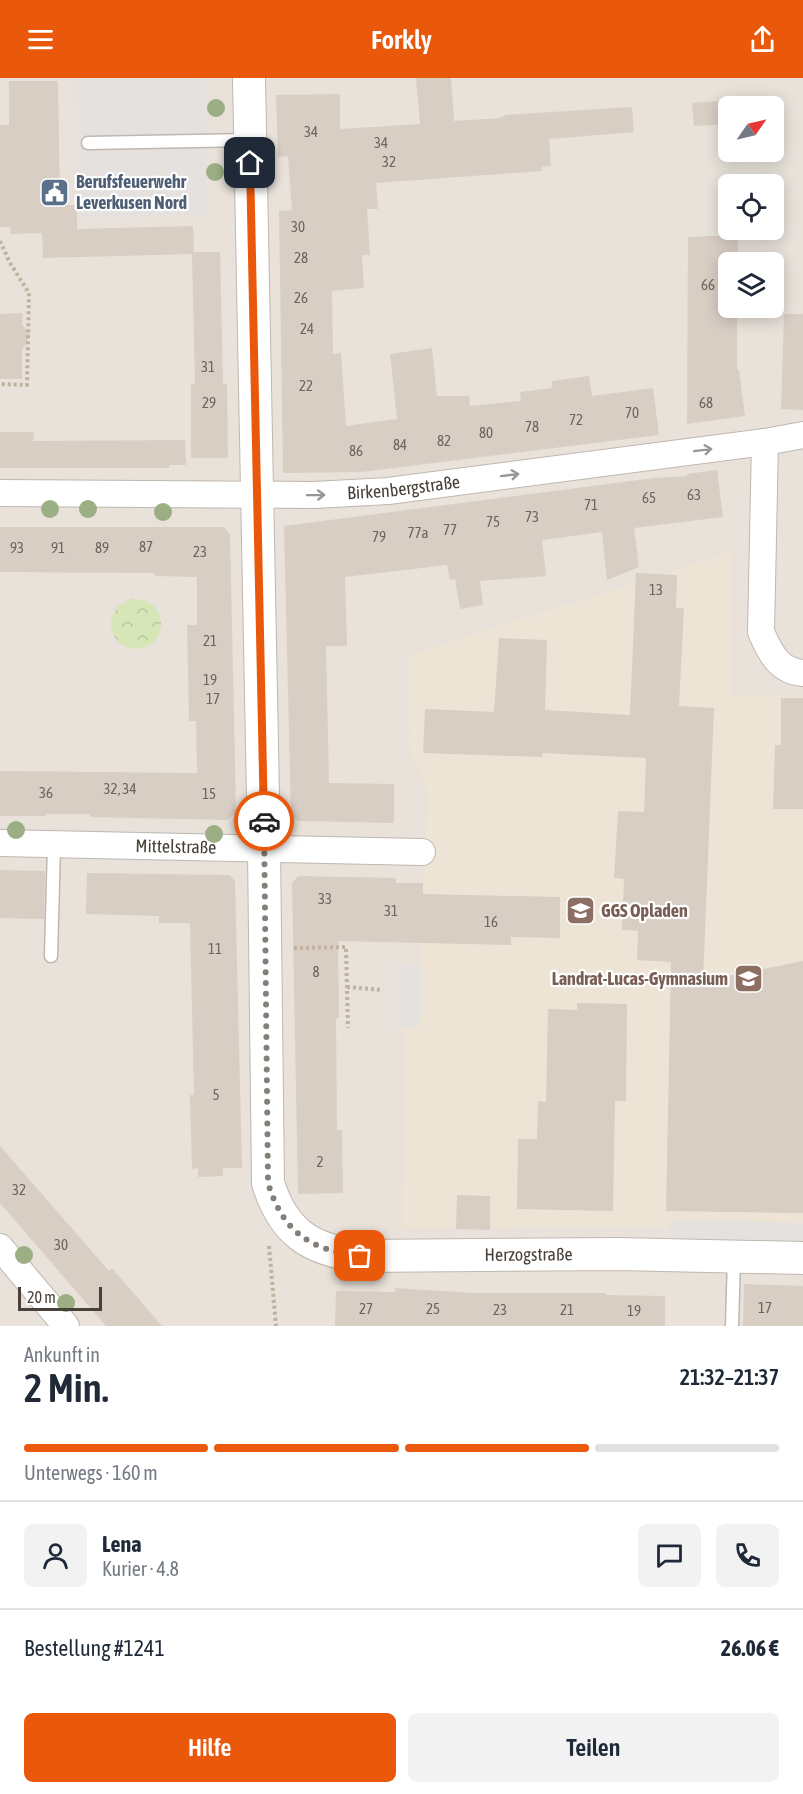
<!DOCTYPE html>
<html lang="de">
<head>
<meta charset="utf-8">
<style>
  :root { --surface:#fff; --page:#f2f2f3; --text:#1f2937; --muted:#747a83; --line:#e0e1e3; --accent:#ea580c }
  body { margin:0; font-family:"Asap Condensed",sans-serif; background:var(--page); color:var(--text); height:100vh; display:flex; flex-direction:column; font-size:22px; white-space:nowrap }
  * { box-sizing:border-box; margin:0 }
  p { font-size:20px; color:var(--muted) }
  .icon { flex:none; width:33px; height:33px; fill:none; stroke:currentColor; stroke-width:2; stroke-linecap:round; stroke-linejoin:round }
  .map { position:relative; height:1248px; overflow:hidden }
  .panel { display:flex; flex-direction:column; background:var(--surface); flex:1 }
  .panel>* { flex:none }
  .needle { width:39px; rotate:56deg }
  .buttons { position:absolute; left:718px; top:18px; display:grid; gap:12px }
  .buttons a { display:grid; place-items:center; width:66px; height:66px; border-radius:9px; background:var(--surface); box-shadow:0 3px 15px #0003; font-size:30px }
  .scale { position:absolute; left:18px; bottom:15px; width:84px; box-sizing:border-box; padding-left:6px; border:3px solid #494139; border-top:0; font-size:16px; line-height:21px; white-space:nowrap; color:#494139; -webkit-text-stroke:4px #fff; paint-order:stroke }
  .pin { position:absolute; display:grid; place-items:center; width:51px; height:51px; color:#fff; margin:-26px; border-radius:12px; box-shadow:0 3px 9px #0006 }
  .courier { position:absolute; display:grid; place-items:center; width:60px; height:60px; margin:-30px; border:4px solid #ea580c; border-radius:50%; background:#fff; color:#222; box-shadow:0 2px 8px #0007 }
  .headline em { font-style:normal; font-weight:600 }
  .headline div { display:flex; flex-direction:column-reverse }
  .headline { display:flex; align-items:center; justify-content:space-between; height:102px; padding:0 24px }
  h1 { font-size:39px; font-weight:600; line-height:45px }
  .bar { display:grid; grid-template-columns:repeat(4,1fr); gap:9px 6px; align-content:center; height:72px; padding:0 24px }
  .bar i { height:8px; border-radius:4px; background:var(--line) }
  .bar .selected { background:var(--accent) }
  .bar p { grid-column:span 4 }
  .line { display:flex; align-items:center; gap:15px; padding:0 24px; border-top:2px solid var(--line) }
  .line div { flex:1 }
  .round { display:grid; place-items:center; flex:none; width:63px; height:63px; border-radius:9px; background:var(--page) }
  .action { display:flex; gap:12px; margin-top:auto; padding:12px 24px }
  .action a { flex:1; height:69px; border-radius:9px; background:var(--accent); color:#fff; font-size:24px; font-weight:600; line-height:69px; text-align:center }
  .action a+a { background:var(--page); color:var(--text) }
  header { display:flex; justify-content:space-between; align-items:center; height:78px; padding:0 24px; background:var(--accent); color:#fff; font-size:27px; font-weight:600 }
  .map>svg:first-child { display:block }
</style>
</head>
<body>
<header><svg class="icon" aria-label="menu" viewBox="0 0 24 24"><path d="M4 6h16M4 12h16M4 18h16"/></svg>Forkly<svg class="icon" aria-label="share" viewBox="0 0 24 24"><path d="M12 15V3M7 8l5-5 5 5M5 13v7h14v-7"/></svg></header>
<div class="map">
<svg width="803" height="1248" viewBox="0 0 803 1248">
  <defs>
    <pattern id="forest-crowns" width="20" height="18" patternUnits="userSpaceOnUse" patternTransform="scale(1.5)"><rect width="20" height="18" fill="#d7e6b7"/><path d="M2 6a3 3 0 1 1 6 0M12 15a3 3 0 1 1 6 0" fill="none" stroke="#bac69e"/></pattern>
  </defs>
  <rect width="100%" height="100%" fill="#f5f1eb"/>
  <path fill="#e8e2da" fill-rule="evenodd" d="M 0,0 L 803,0 L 803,1248 L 0,1248 ZM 729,28 L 774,28 L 774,74 L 729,74 ZM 729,106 L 774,106 L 774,152 L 729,152 ZM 729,184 L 774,184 L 774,230 L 729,230 Z"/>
  <path fill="#ede4d6" d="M 731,474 L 732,617 L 803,618 L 803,1156 L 637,1149 L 402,1151 L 405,949 L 420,949 L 423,805 L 428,714 L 410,675 L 409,577 Z"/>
  <path fill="url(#forest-crowns)" d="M111 546a25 25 0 1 1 50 0a25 25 0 1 1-50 0Z"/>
  <path fill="#e4e1df" d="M 75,0 L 203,0 L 207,136 L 80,140 Z
    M 29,750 L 199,753 L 199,760 L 29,756 Z
    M 71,775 L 198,777 L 198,784 L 71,782 Z
    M 398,887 L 421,888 L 420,949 L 396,949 Z
    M 670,1142 L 803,1145 L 803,1167 L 669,1164 Z"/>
  <path fill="#d9cec4" d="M 416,0 L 451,0 L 454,43 L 500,40 L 506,37 L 632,29 L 634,54 L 549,61 L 551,88 L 542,89 L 542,93 L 376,105 L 378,131 L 367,131 L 370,177 L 362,177 L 364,210 L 332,213 L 333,276 L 341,275 L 346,348 L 397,341 L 390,276 L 432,270 L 437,318 L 469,318 L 470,328 L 521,323 L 520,314 L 552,310 L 552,303 L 589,298 L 592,318 L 653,310 L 659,357 L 362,394 L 283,395 L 279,133 L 292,132 L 288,78 L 278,79 L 276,17 L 340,16 L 340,51 L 420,46 Z
    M 9,3 L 58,3 L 60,127 L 77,127 L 77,151 L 193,148 L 194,174 L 220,174 L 223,306 L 227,306 L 228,380 L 191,380 L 191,306 L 195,306 L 192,176 L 43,180 L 42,155 L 11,156 L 10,149 L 0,149 L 0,47 L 9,47 Z
    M 729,22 L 729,46 L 694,48 L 692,25 Z
    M 738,157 L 738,184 L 729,184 L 729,230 L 737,230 L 737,291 L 739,292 L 745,338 L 687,346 L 688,159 Z
    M 23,235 L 22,246 L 30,257 L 22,273 L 22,301 L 0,301 L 0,236 Z
    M 784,236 L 803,236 L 803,332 L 781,331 Z
    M 0,354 L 34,354 L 33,363 L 185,362 L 186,387 L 169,387 L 169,390 L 0,390 Z
    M 717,392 L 723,439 L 634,450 L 639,489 L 607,502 L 602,454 L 542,462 L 546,498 L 480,503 L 483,527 L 460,531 L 455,501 L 450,502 L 447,487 L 345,499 L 347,568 L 326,568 L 329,705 L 394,706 L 394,745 L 298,743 L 291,737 L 284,448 L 654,400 L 687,398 L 687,396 Z
    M 0,449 L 224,449 L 230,456 L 236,734 L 228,742 L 90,739 L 90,736 L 45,736 L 46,738 L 0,738 L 0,693 L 197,695 L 196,643 L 189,643 L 187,547 L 197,547 L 197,499 L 155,498 L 155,495 L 0,494 Z
    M 636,495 L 677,497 L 676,530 L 684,530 L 679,628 L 714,630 L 703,903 L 803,883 L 803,1135 L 666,1133 L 671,884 L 637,882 L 638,853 L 622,852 L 624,801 L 614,800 L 618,733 L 644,734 L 646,680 L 542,675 L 542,679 L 423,675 L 425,631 L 494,634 L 499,560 L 547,562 L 545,632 L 630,637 Z
    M 781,620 L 803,620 L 803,731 L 773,731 L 775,667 L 781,667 Z
    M 0,792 L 45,793 L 44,841 L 0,840 Z
    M 87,795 L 229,797 L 235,803 L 242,1090 L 223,1090 L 223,1098 L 198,1099 L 198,1090 L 192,1091 L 190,1017 L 194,1017 L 190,845 L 159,845 L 159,838 L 86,836 Z
    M 298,798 L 396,800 L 396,805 L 423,805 L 423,816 L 560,819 L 560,860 L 511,859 L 511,867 L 338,863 L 339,940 L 336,940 L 337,1052 L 342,1052 L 343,1115 L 298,1116 L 292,805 Z
    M 577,925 L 627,926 L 626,1023 L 615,1023 L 613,1133 L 517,1131 L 518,1061 L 537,1061 L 538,1023 L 546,1024 L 548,931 L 577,932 Z
    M 0,1068 L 109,1193 L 112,1190 L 162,1248 L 106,1248 L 0,1125 Z
    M 457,1117 L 490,1118 L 490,1152 L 456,1151 Z
    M 744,1206 L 803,1208 L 803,1248 L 743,1248 Z
    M 395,1210 L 472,1215 L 606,1215 L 606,1217 L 665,1218 L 665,1248 L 335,1248 L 336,1213 L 395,1214 Z"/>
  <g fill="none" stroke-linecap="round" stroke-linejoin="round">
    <defs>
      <path id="service" d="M 88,65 L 249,62
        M 51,878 L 54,767
        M 732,1248 L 734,1180"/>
      <g id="minor">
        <path d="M 765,364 L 761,554 C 770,574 778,593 803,595"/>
        <path id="s1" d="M 0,415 L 314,417 L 388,413 L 765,364 L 803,357"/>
        <path id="s2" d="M 0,765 L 422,774"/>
        <path d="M 0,1169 L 66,1248"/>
      </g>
      <g id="tertiary">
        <path id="s3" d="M 249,0 L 264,770 L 268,1105 C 283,1154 310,1172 360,1178 L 618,1176 L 803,1180"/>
      </g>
    </defs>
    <use href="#service" stroke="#c0b7ae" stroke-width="15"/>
    <use href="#minor" stroke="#c0b7ae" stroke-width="28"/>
    <use href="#tertiary" stroke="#c0b7ae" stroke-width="34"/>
    <path stroke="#c1b1a0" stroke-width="4" stroke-dasharray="3 3" stroke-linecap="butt" d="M 0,163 L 10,185 L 29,215 L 27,307 L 0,306
      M 294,870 L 346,869 L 348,950
      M 347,909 L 383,912
      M 269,1168 L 276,1248"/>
    <use href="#service" stroke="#fff" stroke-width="12"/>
    <use href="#minor" stroke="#fff" stroke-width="26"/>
    <use href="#tertiary" stroke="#fff" stroke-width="32"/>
  </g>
  <g fill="#9cae84">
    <circle cx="216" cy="30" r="9"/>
    <circle cx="215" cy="94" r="9"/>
    <circle cx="50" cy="431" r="9"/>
    <circle cx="88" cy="431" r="9"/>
    <circle cx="163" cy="434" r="9"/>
    <circle cx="16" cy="752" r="9"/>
    <circle cx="214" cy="756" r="9"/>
    <circle cx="24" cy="1177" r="9"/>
    <circle cx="66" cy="1225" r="9"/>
  </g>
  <defs><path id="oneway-shaft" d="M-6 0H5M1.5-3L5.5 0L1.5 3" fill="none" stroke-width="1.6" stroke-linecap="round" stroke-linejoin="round" transform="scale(1.5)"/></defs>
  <g stroke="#9b9692">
    <use href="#oneway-shaft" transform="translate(703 372) rotate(-7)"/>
    <use href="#oneway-shaft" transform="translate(510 397) rotate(-7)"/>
    <use href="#oneway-shaft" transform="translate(316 417) rotate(-1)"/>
  </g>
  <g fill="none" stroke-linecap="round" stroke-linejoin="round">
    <path stroke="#857f77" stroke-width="6" stroke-dasharray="0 10.8" d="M 264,743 L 268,1105 C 283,1154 310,1172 360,1178"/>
    <path stroke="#ea580c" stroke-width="8" d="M 250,85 L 264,743"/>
  </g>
  <defs>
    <symbol id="civic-square" viewBox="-11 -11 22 22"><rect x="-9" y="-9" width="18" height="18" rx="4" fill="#5c6f8a" stroke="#fff"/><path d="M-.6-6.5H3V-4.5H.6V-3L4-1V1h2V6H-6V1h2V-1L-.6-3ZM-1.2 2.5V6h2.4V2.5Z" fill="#fff"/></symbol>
    <symbol id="school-square" viewBox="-11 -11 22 22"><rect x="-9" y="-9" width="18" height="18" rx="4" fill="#8d6e63" stroke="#fff"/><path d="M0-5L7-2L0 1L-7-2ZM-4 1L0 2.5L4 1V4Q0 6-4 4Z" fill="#fff"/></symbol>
  </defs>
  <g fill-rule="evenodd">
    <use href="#civic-square" x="38" y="98" width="33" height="33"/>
    <use href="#school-square" x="564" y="816" width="33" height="33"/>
    <use href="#school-square" x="732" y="884" width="33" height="33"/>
  </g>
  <g text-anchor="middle" stroke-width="4.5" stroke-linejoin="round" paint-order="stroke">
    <g font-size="15" fill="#6d645c">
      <text x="311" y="59">34</text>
      <text x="381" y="70">34</text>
      <text x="389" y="89">32</text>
      <text x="298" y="154">30</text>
      <text x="301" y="185">28</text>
      <text x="708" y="212">66</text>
      <text x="301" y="225">26</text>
      <text x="307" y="256">24</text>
      <text x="208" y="294">31</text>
      <text x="306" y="313">22</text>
      <text x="209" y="330">29</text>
      <text x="706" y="330">68</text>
      <text x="632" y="340">70</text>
      <text x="576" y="347">72</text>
      <text x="532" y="354">78</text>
      <text x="486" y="360">80</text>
      <text x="444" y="368">82</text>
      <text x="400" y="372">84</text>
      <text x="356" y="378">86</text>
      <text x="694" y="422">63</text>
      <text x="649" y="425">65</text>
      <text x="591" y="432">71</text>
      <text x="532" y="444">73</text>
      <text x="493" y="449">75</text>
      <text x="450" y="457">77</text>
      <text x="418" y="460">77a</text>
      <text x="379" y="464">79</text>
      <text x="146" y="474">87</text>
      <text x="17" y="475">93</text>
      <text x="58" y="475">91</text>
      <text x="102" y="475">89</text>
      <text x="200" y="479">23</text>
      <text x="656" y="517">13</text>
      <text x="210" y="568">21</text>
      <text x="210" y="607">19</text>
      <text x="213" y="626">17</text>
      <text x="120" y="716">32, 34</text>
      <text x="46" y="720">36</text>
      <text x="209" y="721">15</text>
      <text x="325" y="826">33</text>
      <text x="391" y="838">31</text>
      <text x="491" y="849">16</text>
      <text x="215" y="876">11</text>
      <text x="316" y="899">8</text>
      <text x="216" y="1022">5</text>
      <text x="320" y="1089">2</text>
      <text x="19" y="1117">32</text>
      <text x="61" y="1172">30</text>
      <text x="765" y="1235">17</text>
      <text x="366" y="1236">27</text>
      <text x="433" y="1236">25</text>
      <text x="500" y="1237">23</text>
      <text x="567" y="1237">21</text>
      <text x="634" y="1238">19</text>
    </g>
    <g font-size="18" font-weight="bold" fill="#4e5e75" stroke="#fff" text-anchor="start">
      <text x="76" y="110">Berufsfeuerwehr<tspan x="76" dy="21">Leverkusen Nord</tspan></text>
    </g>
    <g font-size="18" fill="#494139" stroke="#fff">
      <text dy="6" stroke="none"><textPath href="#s1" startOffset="404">Birkenbergstraße</textPath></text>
      <text dy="6" stroke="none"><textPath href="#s2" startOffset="176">Mittelstraße</textPath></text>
      <text dy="6" stroke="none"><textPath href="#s3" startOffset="1400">Herzogstraße</textPath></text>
    </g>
    <g font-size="18" font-weight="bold" fill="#785e54" stroke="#fff" text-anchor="start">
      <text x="601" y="839">GGS Opladen</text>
      <text x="728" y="907" text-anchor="end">Landrat-Lucas-Gymnasium</text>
    </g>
  </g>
</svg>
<div class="buttons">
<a><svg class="needle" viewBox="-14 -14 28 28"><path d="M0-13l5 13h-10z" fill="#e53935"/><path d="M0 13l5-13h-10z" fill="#747a83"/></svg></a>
<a><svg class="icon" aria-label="locate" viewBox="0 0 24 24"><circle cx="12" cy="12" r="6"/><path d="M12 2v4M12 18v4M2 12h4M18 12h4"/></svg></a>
<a><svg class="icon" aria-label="layers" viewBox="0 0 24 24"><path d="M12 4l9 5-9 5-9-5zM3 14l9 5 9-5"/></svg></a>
</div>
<div class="scale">20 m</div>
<div class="pin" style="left:360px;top:1178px;background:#ea580c"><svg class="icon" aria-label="bag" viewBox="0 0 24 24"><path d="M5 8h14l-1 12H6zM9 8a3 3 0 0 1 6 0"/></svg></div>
<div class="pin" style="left:250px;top:85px;background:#1f2937"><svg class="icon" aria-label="home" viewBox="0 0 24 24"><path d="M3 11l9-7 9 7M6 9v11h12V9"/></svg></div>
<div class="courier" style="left:264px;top:743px"><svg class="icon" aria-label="car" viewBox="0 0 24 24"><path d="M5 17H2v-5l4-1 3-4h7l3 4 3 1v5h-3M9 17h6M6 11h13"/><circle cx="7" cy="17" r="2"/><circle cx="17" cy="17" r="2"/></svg></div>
</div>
<section class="panel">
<div class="headline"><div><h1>2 Min.</h1><p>Ankunft in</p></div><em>21:32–21:37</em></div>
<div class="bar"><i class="selected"></i><i class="selected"></i><i class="selected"></i><i></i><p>Unterwegs · 160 m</p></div>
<div class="line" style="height:108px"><a class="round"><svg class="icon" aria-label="person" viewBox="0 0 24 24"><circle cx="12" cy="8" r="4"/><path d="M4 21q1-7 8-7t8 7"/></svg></a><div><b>Lena</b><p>Kurier · 4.8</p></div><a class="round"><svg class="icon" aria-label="chat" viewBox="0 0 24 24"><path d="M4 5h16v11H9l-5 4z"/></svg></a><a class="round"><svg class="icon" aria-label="phone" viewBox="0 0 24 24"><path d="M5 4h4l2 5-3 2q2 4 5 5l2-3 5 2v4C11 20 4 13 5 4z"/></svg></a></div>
<div class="line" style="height:78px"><div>Bestellung #1241</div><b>26.06 €</b></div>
<div class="action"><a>Hilfe</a><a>Teilen</a></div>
</section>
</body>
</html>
